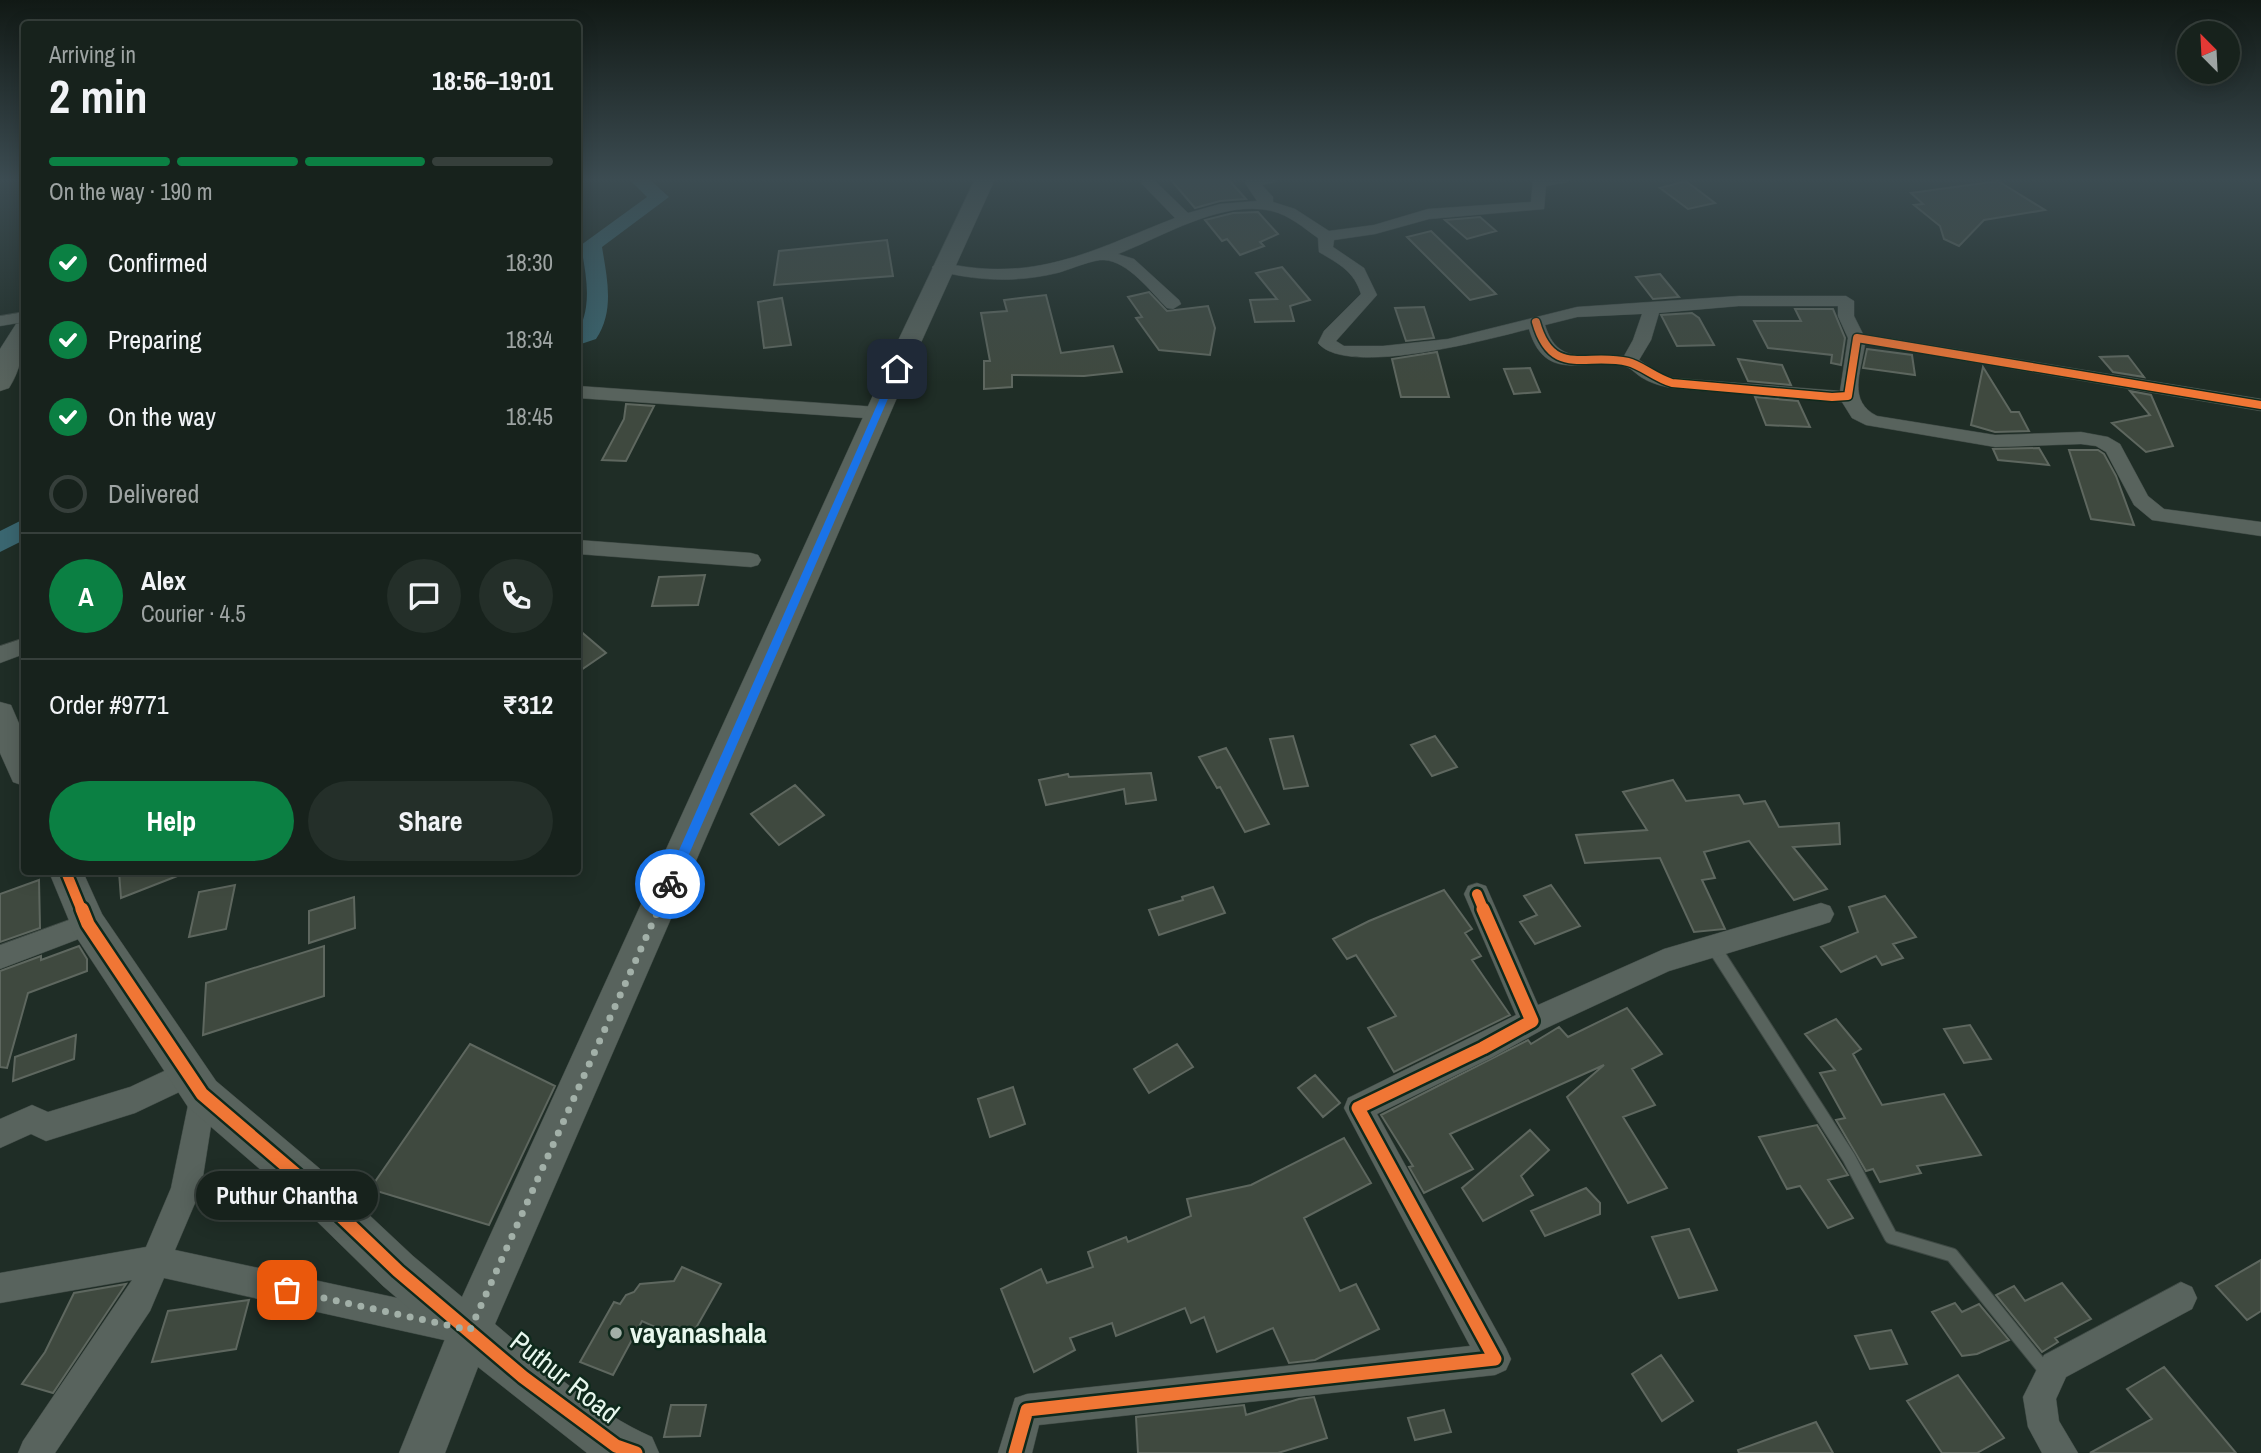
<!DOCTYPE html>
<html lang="en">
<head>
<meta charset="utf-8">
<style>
  :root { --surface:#17221c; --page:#242f29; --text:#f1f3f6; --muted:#9ea4a3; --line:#363f3b; --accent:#0b8043 }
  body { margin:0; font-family:"Archivo Narrow",sans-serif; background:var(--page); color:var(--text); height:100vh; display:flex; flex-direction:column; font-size:26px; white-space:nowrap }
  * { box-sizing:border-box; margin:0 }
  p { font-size:23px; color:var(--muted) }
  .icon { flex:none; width:38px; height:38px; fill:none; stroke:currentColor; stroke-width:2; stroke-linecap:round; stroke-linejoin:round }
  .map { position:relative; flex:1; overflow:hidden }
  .drawer { position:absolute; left:21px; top:21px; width:560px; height:854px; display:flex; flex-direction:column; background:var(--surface); border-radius:7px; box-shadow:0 4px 18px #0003,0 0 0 2px var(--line) }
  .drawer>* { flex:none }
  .needle { width:46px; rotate:336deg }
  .tools { position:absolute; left:2177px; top:21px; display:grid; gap:14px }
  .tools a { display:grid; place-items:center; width:63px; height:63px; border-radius:50%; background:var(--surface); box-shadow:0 4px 18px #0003,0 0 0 2px var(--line); font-size:35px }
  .pin { position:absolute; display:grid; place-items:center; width:60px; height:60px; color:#fff; margin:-30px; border-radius:14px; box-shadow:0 4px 10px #0006 }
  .courier { position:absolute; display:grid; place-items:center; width:70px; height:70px; margin:-35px; border:5px solid #1a73e8; border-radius:50%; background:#fff; color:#222; box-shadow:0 2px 9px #0007 }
  .bubble { position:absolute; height:49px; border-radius:24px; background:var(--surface); box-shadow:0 4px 18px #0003,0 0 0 2px var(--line); font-size:23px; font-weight:800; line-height:49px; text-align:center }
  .head em { font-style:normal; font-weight:800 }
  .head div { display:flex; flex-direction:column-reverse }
  .head { display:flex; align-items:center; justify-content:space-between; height:119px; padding:0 28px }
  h1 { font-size:46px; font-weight:800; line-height:52px }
  .bar { display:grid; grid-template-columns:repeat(4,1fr); gap:10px 7px; align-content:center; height:84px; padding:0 28px }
  .bar i { height:9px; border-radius:5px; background:var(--line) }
  .bar .active { background:var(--accent) }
  .bar p { grid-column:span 4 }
  .line { display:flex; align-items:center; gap:18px; padding:0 28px; border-top:2px solid var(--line) }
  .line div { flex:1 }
  .round { display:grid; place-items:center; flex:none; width:74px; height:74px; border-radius:37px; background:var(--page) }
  ol { padding:0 28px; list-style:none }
  li { display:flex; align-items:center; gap:21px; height:77px }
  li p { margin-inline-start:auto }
  li .icon { padding:7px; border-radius:50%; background:var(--accent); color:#fff; stroke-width:4 }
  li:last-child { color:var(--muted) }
  li i { width:38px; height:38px; border:4px solid var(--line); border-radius:50% }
  .button { display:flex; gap:14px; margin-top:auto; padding:14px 28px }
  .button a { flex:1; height:80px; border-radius:42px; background:var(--accent); color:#fff; font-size:28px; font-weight:800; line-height:80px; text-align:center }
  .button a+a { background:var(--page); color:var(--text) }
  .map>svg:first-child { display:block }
</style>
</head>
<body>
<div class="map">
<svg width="2261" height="1453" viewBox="0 0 2261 1453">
  <rect width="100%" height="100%" fill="#1f2d26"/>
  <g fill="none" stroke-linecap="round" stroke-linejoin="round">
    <path fill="#3a6670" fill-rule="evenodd" d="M 629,179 L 649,179 L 669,197 L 602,247 C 607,278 615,311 596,339 L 578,345 C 578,330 584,321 586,307 C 589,286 584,265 581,245 L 647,197 Z
      M 24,519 L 24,540 L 0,552 L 0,531 Z"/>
  </g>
  <path fill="#3f493f" stroke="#5e675f" stroke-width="2" d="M 1170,179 L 1228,179 L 1246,199 L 1220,201 L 1195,208 Z
    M 1686,181 L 1715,203 L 1688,209 L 1660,188 Z
    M 1998,181 L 2045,210 L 1984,220 L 1959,246 L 1944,239 L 1940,226 L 1914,205 L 1923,204 L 1911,193 Z
    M 1258,212 L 1278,234 L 1260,242 L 1264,246 L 1240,255 L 1227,239 L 1222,241 L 1205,220 L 1233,213 Z
    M 1480,217 L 1496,231 L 1467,239 L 1445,220 Z
    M 1431,231 L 1496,294 L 1470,300 L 1407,237 Z
    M 887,240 L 893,276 L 774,285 L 779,251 Z
    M 1282,267 L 1310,300 L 1290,306 L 1294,321 L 1255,322 L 1250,300 L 1277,299 L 1256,273 Z
    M 1660,274 L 1679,297 L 1653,299 L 1636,277 Z
    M 1149,292 L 1167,311 L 1208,306 L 1215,328 L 1210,355 L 1159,350 L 1136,318 L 1142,317 L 1128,297 Z
    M 1046,295 L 1061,353 L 1113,346 L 1122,372 L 1084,376 L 1012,375 L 1012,387 L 984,389 L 984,361 L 990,361 L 981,313 L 1007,311 L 1004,300 Z
    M 782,298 L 791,345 L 764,348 L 758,302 Z
    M 1424,307 L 1434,338 L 1406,341 L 1395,308 Z
    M 1795,309 L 1833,309 L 1845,338 L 1841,365 L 1831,363 L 1832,355 L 1768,348 L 1754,321 L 1801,321 Z
    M 1692,313 L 1699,318 L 1714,345 L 1677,346 L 1661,315 Z
    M 1867,349 L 1912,355 L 1915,375 L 1863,368 Z
    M 1437,352 L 1449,397 L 1401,397 L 1392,359 Z
    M 2128,356 L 2144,377 L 2113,372 L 2100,357 Z
    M 1738,359 L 1782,365 L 1791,385 L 1748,381 Z
    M 1983,367 L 2011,412 L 2019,412 L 2029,431 L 1995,432 L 1971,425 Z
    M 1530,368 L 1540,392 L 1514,394 L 1504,369 Z
    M 2130,391 L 2151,395 L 2173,446 L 2146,452 L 2112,423 L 2150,415 Z
    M 1755,397 L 1798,401 L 1810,427 L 1766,425 Z
    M 626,404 L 654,406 L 626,461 L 602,460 L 624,419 Z
    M 2039,448 L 2049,465 L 1998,460 L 1993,449 Z
    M 2069,450 L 2098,450 L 2104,454 L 2116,476 L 2134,525 L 2091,519 Z
    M 705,575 L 698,605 L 652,606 L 659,577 Z
    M 578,629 L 606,653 L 578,672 Z
    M 1293,736 L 1308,786 L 1284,789 L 1270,739 Z
    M 1435,736 L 1457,767 L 1432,776 L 1411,745 Z
    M 1226,748 L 1269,824 L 1245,832 L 1220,787 L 1217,788 L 1199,757 Z
    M 1151,773 L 1156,800 L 1126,804 L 1124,789 L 1046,805 L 1039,780 L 1068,774 L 1069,777 Z
    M 1673,780 L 1686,801 L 1739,795 L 1744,804 L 1765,801 L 1779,827 L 1839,823 L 1840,844 L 1793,847 L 1827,889 L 1794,900 L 1749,841 L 1704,852 L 1715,878 L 1702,880 L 1725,929 L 1694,932 L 1660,858 L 1585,863 L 1576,835 L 1647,830 L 1623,792 Z
    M 795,785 L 824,815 L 779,845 L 751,814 Z
    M 119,872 L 185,872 L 185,873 L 121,898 Z
    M 39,880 L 40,928 L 0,942 L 0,894 Z
    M 235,885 L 226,929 L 189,937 L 199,892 Z
    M 1551,885 L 1580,926 L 1535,944 L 1520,922 L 1537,915 L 1524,896 Z
    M 1213,887 L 1225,913 L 1159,935 L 1149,910 L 1183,900 L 1182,897 Z
    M 1444,890 L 1472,929 L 1465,933 L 1481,956 L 1472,960 L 1510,1015 L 1394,1072 L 1368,1028 L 1396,1016 L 1356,955 L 1347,959 L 1333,939 L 1369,921 Z
    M 1885,896 L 1916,937 L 1893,944 L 1903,958 L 1882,965 L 1876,956 L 1841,972 L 1821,947 L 1858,932 L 1849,907 Z
    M 354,897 L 355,928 L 309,943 L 309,911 Z
    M 79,946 L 87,959 L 87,971 L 28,993 L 7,1068 L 0,1067 L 0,971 L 41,956 L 41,960 Z
    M 324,946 L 324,996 L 203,1035 L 206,983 Z
    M 1627,1008 L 1662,1054 L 1632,1069 L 1655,1105 L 1623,1117 L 1667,1188 L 1628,1203 L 1567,1097 L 1604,1065 L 1450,1134 L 1473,1169 L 1424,1193 L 1409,1167 L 1413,1166 L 1381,1115 L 1528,1040 L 1531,1044 L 1559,1027 L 1568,1037 Z
    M 1836,1019 L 1861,1049 L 1853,1054 L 1882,1105 L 1944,1094 L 1981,1155 L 1917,1166 L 1921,1173 L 1880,1182 L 1873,1169 L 1866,1171 L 1836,1120 L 1845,1118 L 1820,1073 L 1835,1070 L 1805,1034 Z
    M 1970,1025 L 1991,1059 L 1964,1063 L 1944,1029 Z
    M 76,1035 L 74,1059 L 13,1081 L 15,1057 Z
    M 470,1044 L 555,1086 L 489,1225 L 370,1189 Z
    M 1177,1044 L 1193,1067 L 1149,1093 L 1134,1069 Z
    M 1315,1075 L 1340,1103 L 1323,1117 L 1298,1088 Z
    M 1013,1087 L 1025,1124 L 990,1137 L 978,1099 Z
    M 1817,1125 L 1848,1175 L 1828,1180 L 1853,1218 L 1828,1228 L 1800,1186 L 1787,1189 L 1759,1137 Z
    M 1530,1130 L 1549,1150 L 1521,1176 L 1533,1195 L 1483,1221 L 1462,1188 Z
    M 1344,1138 L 1371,1183 L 1304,1218 L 1340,1291 L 1356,1284 L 1379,1329 L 1315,1360 L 1289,1363 L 1273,1328 L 1217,1352 L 1204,1317 L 1191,1323 L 1185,1308 L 1116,1336 L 1112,1323 L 1070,1338 L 1075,1350 L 1034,1372 L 1001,1289 L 1041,1269 L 1047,1283 L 1093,1267 L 1088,1252 L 1126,1237 L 1128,1242 L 1191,1216 L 1187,1199 L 1251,1185 Z
    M 1586,1188 L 1600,1203 L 1600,1214 L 1545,1236 L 1531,1211 Z
    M 1689,1229 L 1717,1290 L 1679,1298 L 1652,1237 Z
    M 2261,1260 L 2261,1311 L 2247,1320 L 2216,1286 Z
    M 682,1267 L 721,1284 L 688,1342 L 642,1321 L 613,1375 L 580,1362 L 614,1302 L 620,1304 L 626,1295 L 634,1292 L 640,1284 L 674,1281 Z
    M 2062,1283 L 2091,1319 L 2055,1338 L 2058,1342 L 2042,1352 L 1996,1295 L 2014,1286 L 2025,1301 Z
    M 126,1284 L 53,1393 L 22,1384 L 45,1352 L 74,1293 Z
    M 249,1300 L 236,1349 L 152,1362 L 168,1311 Z
    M 1955,1303 L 1962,1312 L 1979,1304 L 2009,1340 L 1977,1354 L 1962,1356 L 1932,1312 Z
    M 1891,1330 L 1907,1364 L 1870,1369 L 1855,1336 Z
    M 1661,1355 L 1693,1401 L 1662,1421 L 1632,1374 Z
    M 2164,1367 L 2236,1453 L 2090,1453 L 2152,1419 L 2127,1389 Z
    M 1958,1375 L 2004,1438 L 1977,1453 L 1942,1453 L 1907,1401 Z
    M 1314,1397 L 1327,1438 L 1278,1453 L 1138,1453 L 1136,1417 L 1244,1405 L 1246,1415 L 1299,1399 Z
    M 671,1405 L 706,1405 L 700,1436 L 664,1437 Z
    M 1444,1410 L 1451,1432 L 1415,1440 L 1408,1418 Z
    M 1816,1422 L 1833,1453 L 1739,1453 L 1738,1450 Z"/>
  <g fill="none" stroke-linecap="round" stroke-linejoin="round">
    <defs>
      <path id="lane" d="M 1713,946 L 1849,1158 L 1891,1237 L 1952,1255 L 2048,1374"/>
      <path id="street" d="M 1141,179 L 1153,179 L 1188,213 L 1220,204 L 1257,201 L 1245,183 L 1247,180 L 1277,179 L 1275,182 L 1262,185 L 1273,197 L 1273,202 L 1295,209 L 1329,231 L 1374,225 L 1428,209 L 1531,202 L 1533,179 L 1570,179 L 1568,182 L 1546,186 L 1544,209 L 1429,219 L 1375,234 L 1334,240 L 1333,247 L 1364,268 L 1377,295 L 1336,341 L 1344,346 L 1383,346 L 1448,339 L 1577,307 L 1739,296 L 1846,296 L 1854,301 L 1854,316 L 1863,334 L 2261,399 L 2261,411 L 1865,344 C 1861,372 1847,401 1877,416 L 1995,435 L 2081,432 L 2108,437 L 2120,444 L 2148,496 L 2164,509 L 2261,522 L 2261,536 L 2152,520 L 2134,505 L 2106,452 L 2096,446 L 2081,444 L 1995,447 L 1866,425 L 1852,418 L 1842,402 L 1672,388 C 1661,386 1650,383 1641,377 C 1636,374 1632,369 1627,367 C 1591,354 1546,388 1529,329 C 1489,339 1347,378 1318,343 L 1324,331 L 1361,294 C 1354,271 1339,264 1319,252 L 1318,238 C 1304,228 1289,215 1272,211 C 1222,199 1162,237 1118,254 L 1134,259 L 1179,300 L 1181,304 L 1173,309 L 1167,308 C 1151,292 1128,261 1104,260 C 1093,259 1069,270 1057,273 C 1015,283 976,281 934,270 L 932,267 L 940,262 C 1035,284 1090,251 1175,218 L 1142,184 ZM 1739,306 L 1838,306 L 1838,316 L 1848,338 L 1840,391 L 1673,378 L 1661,374 L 1639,360 L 1651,340 L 1659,313 ZM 1642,314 L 1633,340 L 1624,356 C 1589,352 1558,368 1545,325 L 1577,317 Z
        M 24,312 L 24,322 L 0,326 L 0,316 Z
        M 578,386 L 878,407 L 887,413 L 878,419 L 578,398 Z
        M 578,540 L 751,553 L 758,555 L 761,560 L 758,565 L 751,567 L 578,554 Z
        M 24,638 L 24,654 L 0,663 L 0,646 Z
        M 1477,883 L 1486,886 L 1538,1005 L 1664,949 L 1821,903 L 1830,906 L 1834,914 L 1830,922 L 1821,925 L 1669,971 L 1542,1030 L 1493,1057 L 1377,1114 L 1506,1348 L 1511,1359 L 1506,1370 L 1495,1375 L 1039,1425 L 1032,1453 L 998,1453 L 1015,1398 L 1027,1394 L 1470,1346 L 1344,1108 L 1348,1098 L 1516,1015 L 1464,894 L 1468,886 Z
        M 88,913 L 97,916 L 101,924 L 97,932 L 0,969 L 0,945 Z
        M 188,1060 L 198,1064 L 202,1073 L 198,1082 L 202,1080 L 212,1084 L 216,1094 L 201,1189 L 175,1250 L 453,1310 L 464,1315 L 469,1326 L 464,1337 L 453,1342 L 164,1278 L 150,1311 L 55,1453 L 18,1453 L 23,1441 L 132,1280 L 0,1303 L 0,1273 L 146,1247 L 171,1188 L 192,1086 L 135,1113 L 46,1141 L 31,1134 L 0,1148 L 0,1119 L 32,1105 L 48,1112 L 130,1087 Z
        M 2181,1282 L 2192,1287 L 2197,1298 L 2192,1309 L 2066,1377 L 2056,1399 L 2059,1421 L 2078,1453 L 2042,1453 L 2028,1427 L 2023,1397 L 2044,1355 Z"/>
      <path id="secondary" d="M 975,179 L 995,179 L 919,347 L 495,1324 C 541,1363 596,1413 652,1437 L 659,1453 L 587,1453 L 478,1367 L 445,1453 L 399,1453 L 445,1339 L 383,1286 L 291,1196 L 188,1107 L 75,935 L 49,872 L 83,872 L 102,914 L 216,1081 L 319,1168 L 413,1256 L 462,1297 L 895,347 Z
        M 24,322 C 26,343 21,370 9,388 L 0,391 L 0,349 L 16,324 Z
        M 0,702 L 11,705 L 24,735 L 24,786 L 13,782 L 0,753 Z"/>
    </defs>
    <use href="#lane" stroke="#3e4944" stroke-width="15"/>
    <use href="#street" stroke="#3e4944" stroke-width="1"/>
    <use href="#secondary" stroke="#3e4944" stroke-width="1"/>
    <use href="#lane" stroke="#58635d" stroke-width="13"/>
    <use href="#street" fill="#58635d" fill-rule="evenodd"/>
    <use href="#secondary" fill="#58635d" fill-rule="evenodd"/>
    <defs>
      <path id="cycleway-far2" d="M 1536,322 C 1552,379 1586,352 1628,362 C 1641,365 1655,378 1672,383 L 1832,397 L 1848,396 L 1857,338 L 2261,405"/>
      <path id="cycleway-far1" d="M 66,872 L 82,911
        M 1477,894 L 1484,911"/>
      <path id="cycleway" d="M 82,909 L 88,924 L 202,1094 L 305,1182 L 398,1271 L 523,1377 L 616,1446 L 636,1453
        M 1015,1453 L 1027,1410 L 1495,1359 L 1358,1108 L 1483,1048 L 1532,1021 L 1483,909"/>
    </defs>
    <use href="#cycleway-far2" stroke="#0f291c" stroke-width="11"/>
    <use href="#cycleway-far1" stroke="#0f291c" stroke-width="15"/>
    <use href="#cycleway" stroke="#0f291c" stroke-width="18"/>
    <use href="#cycleway-far2" stroke="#f07635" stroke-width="8"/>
    <use href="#cycleway-far1" stroke="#f07635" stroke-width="10"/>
    <use href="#cycleway" stroke="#f07635" stroke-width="13"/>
  </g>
  <linearGradient id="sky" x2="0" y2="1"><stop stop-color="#111915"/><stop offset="0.47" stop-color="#3c4c52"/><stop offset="1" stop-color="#3c4c52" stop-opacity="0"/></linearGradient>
  <rect width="2261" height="382" fill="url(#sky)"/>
  <path fill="#1a73e8" d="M 897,366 L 901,369 L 676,884 L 670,889 L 666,888 L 664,884 L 893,369 Z"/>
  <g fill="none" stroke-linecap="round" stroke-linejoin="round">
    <path stroke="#a2b0a8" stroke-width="7" stroke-dasharray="0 12.6" d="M 287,1290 L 470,1330 L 670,884"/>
  </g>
  <circle fill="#a2b0a8" stroke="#0f291c" stroke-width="2.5" cx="616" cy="1333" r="7"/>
  <g text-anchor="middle" stroke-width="5" stroke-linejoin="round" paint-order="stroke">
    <g font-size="28" font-weight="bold" fill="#e8f7ee" stroke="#0f291c" text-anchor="start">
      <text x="630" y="1343">vayanashala</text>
    </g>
    <g font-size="28" fill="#e8f7ee" stroke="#0f291c">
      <text transform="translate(565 1377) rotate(38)" y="10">Puthur Road</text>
    </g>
  </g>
</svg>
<div class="tools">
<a><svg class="needle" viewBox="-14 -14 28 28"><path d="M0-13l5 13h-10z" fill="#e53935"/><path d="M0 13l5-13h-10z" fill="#9ea4a3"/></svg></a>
</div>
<div class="pin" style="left:287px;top:1290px;background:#ea580c"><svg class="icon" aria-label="bag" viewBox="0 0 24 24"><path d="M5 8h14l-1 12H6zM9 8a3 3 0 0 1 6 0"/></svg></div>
<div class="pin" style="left:897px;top:369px;background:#1f2937"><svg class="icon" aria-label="home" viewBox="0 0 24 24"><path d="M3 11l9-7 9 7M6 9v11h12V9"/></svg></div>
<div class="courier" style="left:670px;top:884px"><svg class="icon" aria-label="bike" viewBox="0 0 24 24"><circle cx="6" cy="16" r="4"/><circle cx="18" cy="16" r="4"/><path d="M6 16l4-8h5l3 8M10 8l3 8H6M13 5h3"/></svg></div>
<div class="bubble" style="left:196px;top:1171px;width:182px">Puthur Chantha</div>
<section class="drawer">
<div class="head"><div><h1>2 min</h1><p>Arriving in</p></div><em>18:56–19:01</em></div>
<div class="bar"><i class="active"></i><i class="active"></i><i class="active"></i><i></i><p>On the way · 190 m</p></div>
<ol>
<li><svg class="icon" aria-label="check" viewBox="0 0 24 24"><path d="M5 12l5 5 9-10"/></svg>Confirmed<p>18:30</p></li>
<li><svg class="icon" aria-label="check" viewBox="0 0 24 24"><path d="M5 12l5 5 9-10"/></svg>Preparing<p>18:34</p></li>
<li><svg class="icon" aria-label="check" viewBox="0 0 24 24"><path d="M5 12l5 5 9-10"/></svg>On the way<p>18:45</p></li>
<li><i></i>Delivered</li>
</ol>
<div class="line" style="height:126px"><b class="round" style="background:var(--accent);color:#fff">A</b><div><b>Alex</b><p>Courier · 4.5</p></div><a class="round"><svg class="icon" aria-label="chat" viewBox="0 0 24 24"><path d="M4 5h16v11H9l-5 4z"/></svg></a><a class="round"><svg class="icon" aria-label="phone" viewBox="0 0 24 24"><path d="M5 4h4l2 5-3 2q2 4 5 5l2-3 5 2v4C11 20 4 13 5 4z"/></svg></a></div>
<div class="line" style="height:91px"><div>Order #9771</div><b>₹312</b></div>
<div class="button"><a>Help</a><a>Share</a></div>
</section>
</div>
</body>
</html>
